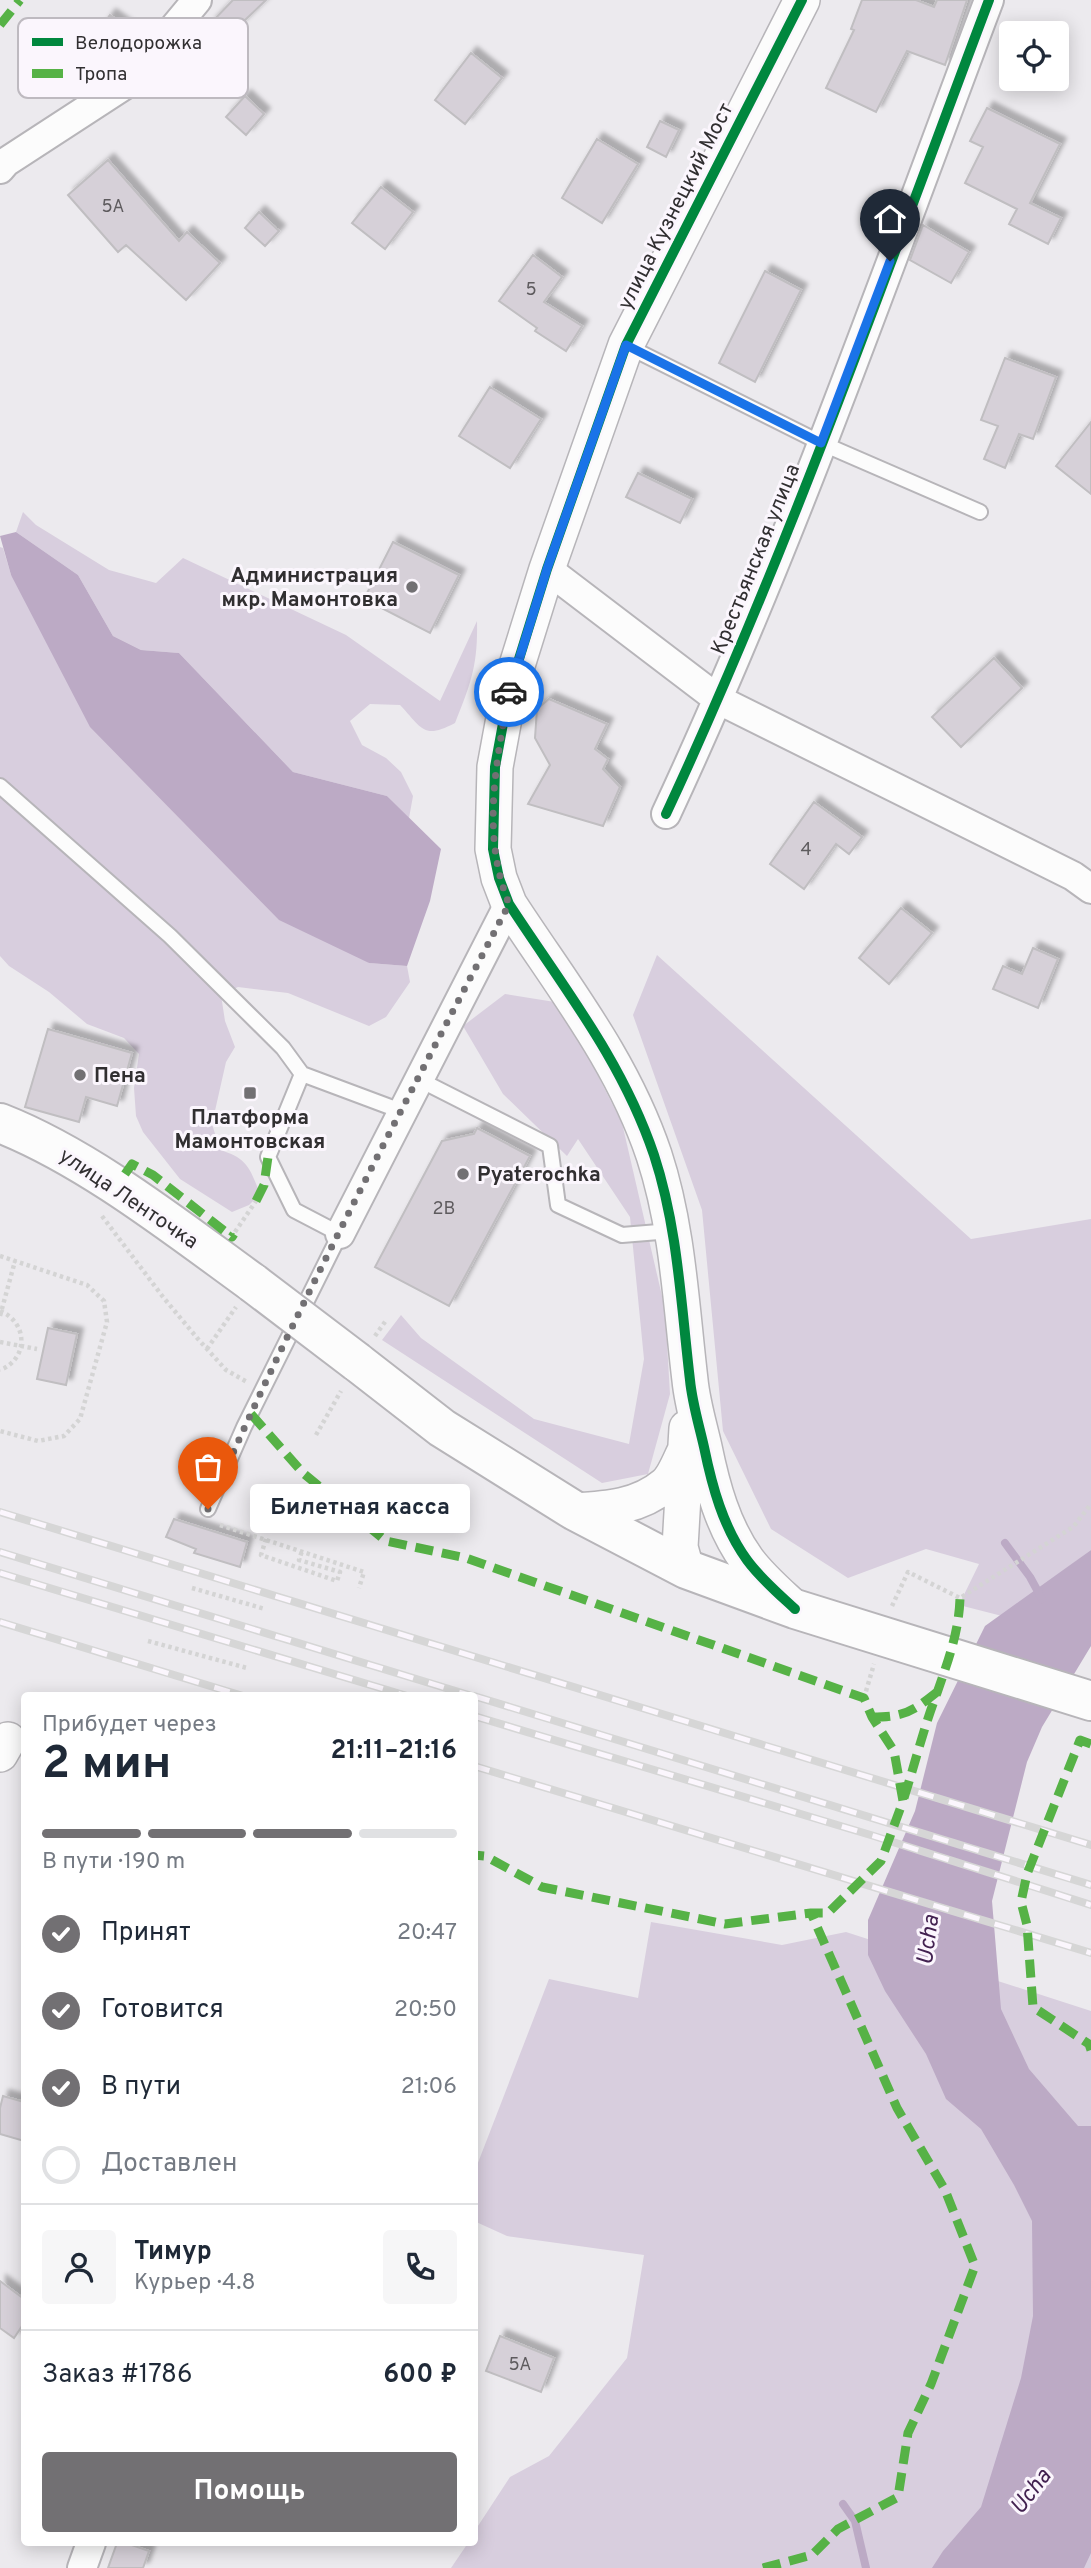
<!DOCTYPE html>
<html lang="ru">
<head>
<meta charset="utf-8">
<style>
  :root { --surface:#fff; --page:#f6f6f7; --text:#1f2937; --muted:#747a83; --line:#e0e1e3; --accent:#727073 }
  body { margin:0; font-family:Overpass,sans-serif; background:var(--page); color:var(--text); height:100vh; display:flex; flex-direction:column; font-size:26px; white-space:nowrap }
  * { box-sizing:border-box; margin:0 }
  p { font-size:23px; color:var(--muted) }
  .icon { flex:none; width:38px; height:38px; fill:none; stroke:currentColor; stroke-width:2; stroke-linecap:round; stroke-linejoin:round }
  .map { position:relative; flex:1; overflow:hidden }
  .details { position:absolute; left:21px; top:1692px; width:457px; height:854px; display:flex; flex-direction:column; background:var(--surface); border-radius:7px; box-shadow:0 4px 18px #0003 }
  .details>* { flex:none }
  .controls { position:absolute; left:999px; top:21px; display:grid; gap:14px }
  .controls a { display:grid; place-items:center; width:70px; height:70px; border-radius:7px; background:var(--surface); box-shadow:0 4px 18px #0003; font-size:35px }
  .pin { position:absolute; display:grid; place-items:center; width:60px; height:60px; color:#fff; margin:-72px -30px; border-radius:50% 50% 50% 0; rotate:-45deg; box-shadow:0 0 7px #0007 }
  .pin .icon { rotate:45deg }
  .courier { position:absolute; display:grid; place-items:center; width:70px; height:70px; margin:-35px; border:5px solid #1a73e8; border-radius:50%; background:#fff; color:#222; box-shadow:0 2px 9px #0007 }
  .bubble { position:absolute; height:49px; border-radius:7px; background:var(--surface); box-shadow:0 4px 18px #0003; font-size:23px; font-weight:700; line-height:49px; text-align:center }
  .head em { font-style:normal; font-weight:700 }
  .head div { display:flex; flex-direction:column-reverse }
  .head { display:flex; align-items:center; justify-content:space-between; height:119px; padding:0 21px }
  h1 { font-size:46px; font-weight:700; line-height:52px }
  .bar { display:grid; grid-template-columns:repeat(4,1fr); gap:10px 7px; align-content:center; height:84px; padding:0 21px }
  .bar i { height:9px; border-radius:5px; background:var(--line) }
  .bar .selected { background:var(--accent) }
  .bar p { grid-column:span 4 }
  .line { display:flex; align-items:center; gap:18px; padding:0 21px; border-top:2px solid var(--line) }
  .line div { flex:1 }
  .round { display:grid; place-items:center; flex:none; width:74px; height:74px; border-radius:7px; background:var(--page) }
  ol { padding:0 21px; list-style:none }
  li { display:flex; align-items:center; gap:21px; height:77px }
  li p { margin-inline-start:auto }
  li .icon { padding:7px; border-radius:50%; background:var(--accent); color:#fff; stroke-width:4 }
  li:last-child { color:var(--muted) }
  li i { width:38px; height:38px; border:4px solid var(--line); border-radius:50% }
  .action { display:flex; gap:14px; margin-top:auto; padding:14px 21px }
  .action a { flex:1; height:80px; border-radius:7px; background:var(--accent); color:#fff; font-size:28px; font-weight:700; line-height:80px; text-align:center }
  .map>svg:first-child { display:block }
</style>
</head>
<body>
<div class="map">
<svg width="1091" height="2568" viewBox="0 0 1091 2568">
  <defs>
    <filter id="shadow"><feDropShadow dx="6" dy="-6" stdDeviation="2" flood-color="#0004"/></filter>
  </defs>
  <rect width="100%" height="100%" fill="#eceaee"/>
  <path fill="#d8cede" d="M 23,512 L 36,525 L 109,570 L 156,583 L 183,558 L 346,635 L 440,701 L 477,621 C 478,665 471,683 455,723 C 423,740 422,728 400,705 L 370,704 L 350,721 L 362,745 L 386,758 L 401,772 L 413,796 L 409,818 L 387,796 L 293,772 L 179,653 L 141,650 L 113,636 L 78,575 L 16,532 Z
    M 0,547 L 3,548 L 11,575 L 369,963 L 407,966 L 410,982 L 386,1017 L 369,1026 L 288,993 L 238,987 L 221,995 L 225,1021 L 235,1047 L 226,1062 L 212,1124 L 220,1150 C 247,1158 250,1168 260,1194 L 249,1205 L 232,1212 L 180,1179 L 143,1132 L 136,1116 L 134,1088 L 139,1054 L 124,1038 L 87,1024 L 49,992 L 9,966 L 0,956 Z
    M 657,955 L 971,1239 L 1091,1219 L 1091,1550 L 1002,1616 L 959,1605 L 979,1564 L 926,1549 L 848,1578 L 771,1529 L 723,1431 L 702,1210 L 633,1015 Z
    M 505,994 L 561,1003 L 622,1123 L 665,1309 L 670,1394 L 648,1474 L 602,1483 L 382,1340 L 401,1315 L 421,1338 L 534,1419 L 629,1444 L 644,1359 L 630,1217 L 578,1139 L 567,1156 L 503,1094 L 463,1026 Z
    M 651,1922 L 782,1945 L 846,1932 L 1091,2011 L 1091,2568 L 451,2568 L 468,2543 L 474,2543 L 474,2532 L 510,2477 L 549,2456 L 627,2358 L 644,2255 L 507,2236 L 474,2221 L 474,2173 L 549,1979 L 638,1998 Z"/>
  <path fill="#bcaac5" d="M 16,532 L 78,575 L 113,636 L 141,650 L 179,653 L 293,772 L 387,796 L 441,849 L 430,901 L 407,966 L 369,963 L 279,920 L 90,727 L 11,575 L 0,536 Z
    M 1091,1550 L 1091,1646 L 1042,1727 L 1027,1762 L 992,1901 L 1001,2009 L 1029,2069 L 1078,2126 L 1091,2126 L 1091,2553 L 1084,2568 L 932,2568 L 943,2551 L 981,2507 L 1021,2378 L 1033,2316 L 1032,2221 L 1014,2185 L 981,2129 L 946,2099 L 926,2054 L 885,1991 L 868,1955 L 868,1920 L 915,1811 L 937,1723 L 985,1626 Z"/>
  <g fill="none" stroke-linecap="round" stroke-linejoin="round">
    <path stroke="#bcaac5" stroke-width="8" d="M 1005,1543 L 1030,1577 L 1042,1599
      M 843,2504 L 855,2521 L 866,2568"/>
  </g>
  <path fill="#d6d0d8" stroke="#c0bec1" stroke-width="2" filter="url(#shadow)" d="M 233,0 L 266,0 L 225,39 L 210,24 Z
    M 862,0 L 916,0 L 934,7 L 937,0 L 967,0 L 945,65 L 907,51 L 876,112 L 826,88 L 854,30 L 851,29 Z
    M 110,15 L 127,27 L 103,61 L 86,49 Z
    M 471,53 L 502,78 L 465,124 L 435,100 Z
    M 245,96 L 264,114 L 246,135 L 226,117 Z
    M 987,108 L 1060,144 L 1030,203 L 1061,218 L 1048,244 L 1009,224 L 1017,209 L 965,183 L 983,147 L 970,141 Z
    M 660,121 L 679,130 L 666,157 L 647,147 Z
    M 597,139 L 638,164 L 602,223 L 562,198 Z
    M 108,160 L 179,241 L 187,232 L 220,263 L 186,300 L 126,245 L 118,252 L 68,195 Z
    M 381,187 L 413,212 L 385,249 L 352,223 Z
    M 259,212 L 279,231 L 265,246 L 245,228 Z
    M 923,225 L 969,252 L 951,283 L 910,260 Z
    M 533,255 L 562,277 L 544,302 L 582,326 L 566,351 L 535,331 L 537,328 L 499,301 Z
    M 765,271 L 801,290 L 755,382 L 719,363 Z
    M 1005,358 L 1056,377 L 1033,439 L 1019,434 L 1005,468 L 984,459 L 998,426 L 981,420 Z
    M 490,387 L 541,419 L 510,468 L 459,436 Z
    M 1091,422 L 1091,494 L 1056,466 Z
    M 638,473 L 692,499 L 680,523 L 626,497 Z
    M 393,542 L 459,575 L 430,633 L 364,599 Z
    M 994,658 L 1022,688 L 961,747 L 932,717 Z
    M 549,699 L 607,724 L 595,749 L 608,759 L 603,769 L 620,787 L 603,826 L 528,804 L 550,765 L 535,738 L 537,709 Z
    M 814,802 L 862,837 L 849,854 L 836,844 L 804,889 L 770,864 Z
    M 901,908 L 932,933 L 889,984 L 859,958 Z
    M 1033,948 L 1058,959 L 1038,1008 L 993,989 L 1003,966 L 1022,974 Z
    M 48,1029 L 132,1053 L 117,1106 L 86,1097 L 79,1122 L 25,1107 Z
    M 477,1128 L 530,1156 L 449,1306 L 375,1267 L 442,1141 L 474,1134 Z
    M 48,1328 L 77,1334 L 66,1385 L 37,1379 Z
    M 174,1519 L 247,1542 L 240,1567 L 194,1553 L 196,1549 L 166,1537 Z
    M 3,2096 L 24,2102 L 24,2141 L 0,2134 L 0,2108 Z
    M 0,2281 L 24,2299 L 24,2323 L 14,2338 L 0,2328 Z
    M 500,2336 L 554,2358 L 541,2392 L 486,2371 Z
    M 117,2543 L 126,2543 L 149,2551 L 143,2568 L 108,2568 Z"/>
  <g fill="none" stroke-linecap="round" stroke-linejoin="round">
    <defs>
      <path id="service" d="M 627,346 L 821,443 L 980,512
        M 0,786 L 170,936 L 283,1048 L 302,1074
        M 418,1079 L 550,1146 L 558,1205 L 622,1235 L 671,1231
        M 208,1509 L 244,1427 L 340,1234 L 294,1210 L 268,1157 L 302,1074 L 401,1111"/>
      <path id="minor" d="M 0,169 L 6,162 L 129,82 L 197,0
        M 547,569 L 719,700 L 1073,876 L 1091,889
        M 666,814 C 789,550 886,273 989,0
        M 340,1234 L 509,904
        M 82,2568 L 91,2543"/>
      <path id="tertiary" d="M 575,1511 C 607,1509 639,1507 665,1485 C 674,1478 680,1461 685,1451
        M 686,1569 L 680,1547 L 687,1428
        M 795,1609 C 779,1594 760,1578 747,1560 C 723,1527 712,1486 704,1447 C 699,1425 692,1402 690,1380 C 681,1305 678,1228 654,1155 C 622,1060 563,987 509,904 L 499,878 L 493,849 L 495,767 L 509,691 L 547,569 L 626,345 L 802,0
        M 0,1754 L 8,1740"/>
      <path id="secondary" d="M 0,1123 C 87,1157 177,1228 253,1283
        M 357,1362 L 442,1428 L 575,1511 L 686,1569 L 795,1609 L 1091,1701"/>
    </defs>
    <use href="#service" stroke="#b7b5b9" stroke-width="18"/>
    <use href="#minor" stroke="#b7b5b9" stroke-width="32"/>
    <use href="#tertiary" stroke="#b7b5b9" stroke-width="38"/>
    <use href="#secondary" stroke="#b7b5b9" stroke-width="42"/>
    <path stroke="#d4d4d4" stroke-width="4.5" stroke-dasharray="3.5 3.5" stroke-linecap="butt" d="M 102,1216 L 163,1297 L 198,1339 L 226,1370 L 247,1382
      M 235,1232 L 256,1201
      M 0,1256 L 87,1285 L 104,1301 L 107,1322 L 80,1419 L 64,1436 L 38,1441 L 0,1431
      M 0,1311 C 28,1322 29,1359 0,1370
      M 0,1316 L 15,1261
      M 375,1336 L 387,1319
      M 0,1342 L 37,1349
      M 207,1349 L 236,1307
      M 316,1435 L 341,1391
      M 220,1525 L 364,1572 L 359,1588
      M 266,1539 L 261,1555 L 337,1581 L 340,1572 L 299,1560 L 302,1551
      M 192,1588 L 265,1609
      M 892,1606 L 908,1572 L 960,1598 L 1073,1527 L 1091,1504
      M 148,1641 L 247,1668
      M 864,1698 L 874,1664"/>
    <use href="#service" stroke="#fcfcfc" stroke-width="14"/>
    <use href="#minor" stroke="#fcfcfc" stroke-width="28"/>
    <use href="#tertiary" stroke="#fcfcfc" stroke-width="35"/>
    <use href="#secondary" stroke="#fcfcfc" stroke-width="38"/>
    <defs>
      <path id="rail" d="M 0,1512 L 1091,1845
        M 0,1552 L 472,1696
        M 0,1573 L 407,1696
        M 0,1622 L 243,1696
        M 474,1696 L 1091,1885
        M 474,1716 L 874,1836 L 1091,1905
        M 474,1766 L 1091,1953"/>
    </defs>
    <use href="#rail" stroke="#d6d6d6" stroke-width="8"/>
    <use href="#rail" stroke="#fbf6fd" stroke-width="5" stroke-dasharray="16" stroke-linecap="butt"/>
    <defs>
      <path id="secondary-bridge" d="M 253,1283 L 357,1362"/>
    </defs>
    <use href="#secondary-bridge" stroke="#b7b5b9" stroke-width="42" stroke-linecap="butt"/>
    <use href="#secondary-bridge" stroke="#fcfcfc" stroke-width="38"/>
    <path stroke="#56b246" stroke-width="9" stroke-dasharray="18 9" stroke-linecap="butt" d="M 0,25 L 20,0
      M 125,1174 L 132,1164 L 153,1175 L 232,1237 L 234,1234
      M 256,1201 L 264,1185 L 268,1157
      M 251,1414 L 303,1473 L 386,1541 L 466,1558 L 864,1698 L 872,1717 L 894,1751 L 903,1801 L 881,1861 L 828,1913 L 811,1913 L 725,1924 L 542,1887 L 485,1856 L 474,1855
      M 872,1717 C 904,1717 912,1712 937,1692
      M 1091,1744 L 1080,1740 L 1027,1874 L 1021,1902 L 1027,1925 L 1033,2007 L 1089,2044 L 1091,2050
      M 904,1798 C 915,1763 924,1727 937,1693 C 948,1661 959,1632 960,1598
      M 763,2568 L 812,2555 L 838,2529 L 898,2497 L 908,2433 L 931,2384 L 975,2266 L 945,2190 L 897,2108 L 811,1913"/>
    <defs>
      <path id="cycleway" d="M 666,814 C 789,550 886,273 989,0
        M 795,1609 C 779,1594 760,1578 747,1560 C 723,1527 712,1486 704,1447 C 699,1425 692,1402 690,1380 C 681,1305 678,1228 654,1155 C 622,1060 563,987 509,904 L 499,878 L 493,849 L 495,767 L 509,691 L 547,569 L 626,345 L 802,0"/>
    </defs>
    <use href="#cycleway" stroke="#fbf6fd" stroke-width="15"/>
    <use href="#cycleway" stroke="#00873e" stroke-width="10"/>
  </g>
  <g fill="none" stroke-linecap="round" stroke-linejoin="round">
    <path stroke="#727073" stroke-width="7" stroke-dasharray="0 12.6" d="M 208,1509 C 298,1303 405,1103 509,904 C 481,834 496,764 509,692"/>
    <path stroke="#1a73e8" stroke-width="9" d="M 509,692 L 547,569 L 626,345 L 821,443 L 890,261"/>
  </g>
  <g fill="#727073" stroke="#fbf6fd" stroke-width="2.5">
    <circle cx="412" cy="587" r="7"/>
    <circle cx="80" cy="1075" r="7"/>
    <rect x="243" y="1086" width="14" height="14" rx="3.5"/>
    <circle cx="463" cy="1174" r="7"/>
  </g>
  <g text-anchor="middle" stroke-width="6" stroke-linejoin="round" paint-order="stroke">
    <g font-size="18" fill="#5e5b5e">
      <text x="113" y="212">5А</text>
      <text x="531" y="295">5</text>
      <text x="806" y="855">4</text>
      <text x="444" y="1214">2В</text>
      <text x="520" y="2370">5А</text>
    </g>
    <g font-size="21" fill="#312f31" stroke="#fbf6fd">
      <text transform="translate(675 206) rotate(-63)" y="7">улица Кузнецкий Мост</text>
      <text transform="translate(755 559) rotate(-68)" y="7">Крестьянская улица</text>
      <text transform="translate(129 1198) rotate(34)" y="7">улица Ленточка</text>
    </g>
    <g font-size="21" font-weight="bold" fill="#312f31" stroke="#fbf6fd" text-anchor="start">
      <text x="398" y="582" text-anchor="end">Администрация<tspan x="398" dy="24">мкр. Мамонтовка</tspan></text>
      <text x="94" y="1082">Пена</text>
      <text x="250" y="1124" text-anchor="middle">Платформа<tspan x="250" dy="24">Мамонтовская</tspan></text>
      <text x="477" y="1181">Pyaterochka</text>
    </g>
    <g font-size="23" font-style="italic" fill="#432251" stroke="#fbf6fd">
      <text transform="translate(927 1940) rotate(-82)" y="8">Ucha</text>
      <text transform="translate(1030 2491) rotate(-52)" y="8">Ucha</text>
    </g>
  </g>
  <rect x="18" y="18" width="230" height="80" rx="10" fill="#fbf6fd" stroke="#bebac0" stroke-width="2"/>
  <rect x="32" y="38" width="31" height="8" fill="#00873e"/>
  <rect x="32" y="69" width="31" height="9" fill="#56b246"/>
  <g font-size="19" fill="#312f31">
    <text x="75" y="49">Велодорожка</text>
    <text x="75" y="80">Тропа</text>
  </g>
</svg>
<div class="controls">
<a><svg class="icon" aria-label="locate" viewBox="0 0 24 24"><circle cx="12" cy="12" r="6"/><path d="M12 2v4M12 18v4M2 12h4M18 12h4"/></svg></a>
</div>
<div class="pin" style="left:208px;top:1509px;background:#ea580c"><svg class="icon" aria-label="bag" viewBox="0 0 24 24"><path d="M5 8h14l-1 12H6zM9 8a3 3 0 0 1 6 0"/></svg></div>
<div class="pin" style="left:890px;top:261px;background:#1f2937"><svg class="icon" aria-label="home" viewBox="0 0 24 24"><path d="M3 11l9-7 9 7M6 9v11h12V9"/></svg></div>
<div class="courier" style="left:509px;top:692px"><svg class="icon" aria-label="car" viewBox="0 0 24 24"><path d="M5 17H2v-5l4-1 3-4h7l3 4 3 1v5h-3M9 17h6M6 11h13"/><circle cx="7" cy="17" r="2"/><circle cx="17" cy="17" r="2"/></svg></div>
<div class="bubble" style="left:250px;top:1484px;width:220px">Билетная касса</div>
<section class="details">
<div class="head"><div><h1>2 мин</h1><p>Прибудет через</p></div><em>21:11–21:16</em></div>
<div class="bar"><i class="selected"></i><i class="selected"></i><i class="selected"></i><i></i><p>В пути · 190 m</p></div>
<ol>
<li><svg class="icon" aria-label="check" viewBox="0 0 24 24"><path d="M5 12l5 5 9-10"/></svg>Принят<p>20:47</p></li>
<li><svg class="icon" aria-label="check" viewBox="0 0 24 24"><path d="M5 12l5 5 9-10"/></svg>Готовится<p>20:50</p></li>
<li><svg class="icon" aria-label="check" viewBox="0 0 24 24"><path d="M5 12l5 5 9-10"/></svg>В пути<p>21:06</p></li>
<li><i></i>Доставлен</li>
</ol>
<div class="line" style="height:126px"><a class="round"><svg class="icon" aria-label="person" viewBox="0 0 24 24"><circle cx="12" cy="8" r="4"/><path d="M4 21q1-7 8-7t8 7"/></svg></a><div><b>Тимур</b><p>Курьер · 4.8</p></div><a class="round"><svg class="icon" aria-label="phone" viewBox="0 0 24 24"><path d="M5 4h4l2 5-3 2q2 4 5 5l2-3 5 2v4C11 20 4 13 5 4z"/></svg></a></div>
<div class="line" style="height:91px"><div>Заказ #1786</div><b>600 ₽</b></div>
<div class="action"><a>Помощь</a></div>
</section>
</div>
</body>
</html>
